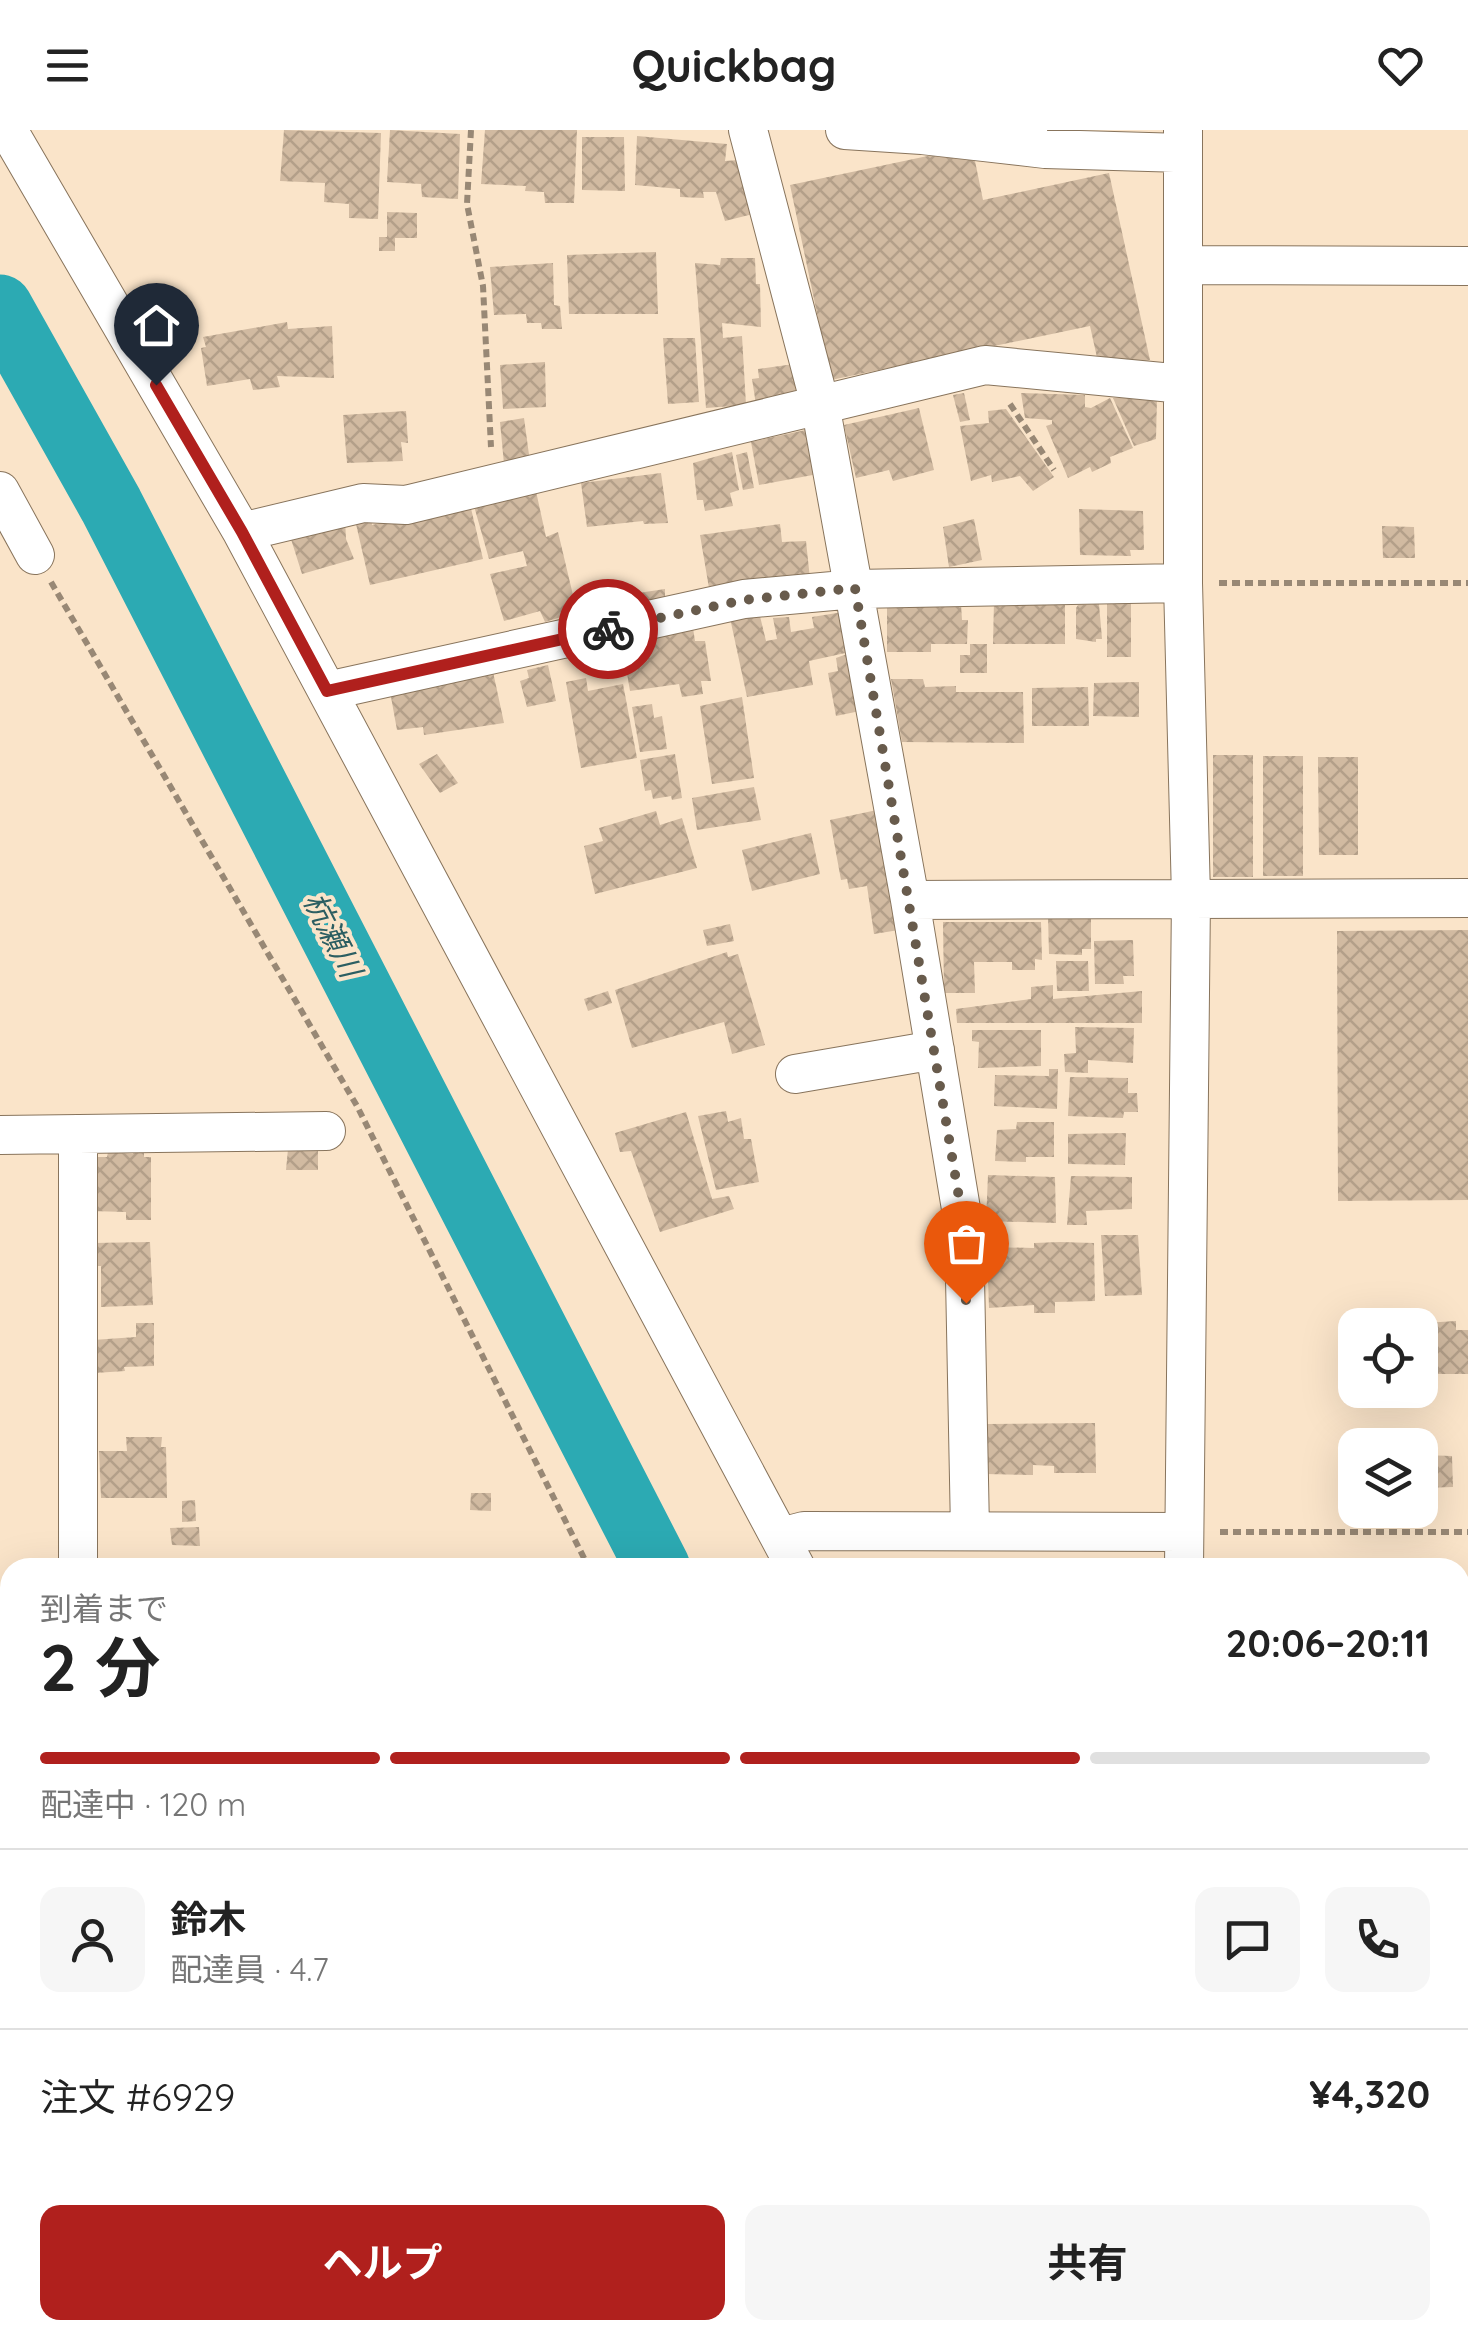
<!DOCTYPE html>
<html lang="ja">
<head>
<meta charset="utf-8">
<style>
  :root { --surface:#fff; --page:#f6f6f6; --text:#222; --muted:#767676; --line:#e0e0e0; --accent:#b0201d }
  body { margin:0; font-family:Quicksand,"Noto Sans JP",sans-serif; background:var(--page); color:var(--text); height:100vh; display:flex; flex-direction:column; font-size:38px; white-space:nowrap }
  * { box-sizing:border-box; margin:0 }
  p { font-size:32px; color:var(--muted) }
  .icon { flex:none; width:55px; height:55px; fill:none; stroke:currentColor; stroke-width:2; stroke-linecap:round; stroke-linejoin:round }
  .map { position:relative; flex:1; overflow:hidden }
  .drawer { position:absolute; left:0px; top:1428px; width:1470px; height:782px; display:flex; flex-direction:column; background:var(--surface); border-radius:30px 30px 0 0; box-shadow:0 10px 40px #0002 }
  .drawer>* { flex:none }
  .buttons { position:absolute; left:1338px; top:1178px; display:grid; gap:20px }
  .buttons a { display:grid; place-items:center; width:100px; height:100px; border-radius:20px; background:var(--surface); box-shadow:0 10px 40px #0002; font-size:50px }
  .pin { position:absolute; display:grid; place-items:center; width:85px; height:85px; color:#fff; margin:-102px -42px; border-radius:50% 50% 50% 0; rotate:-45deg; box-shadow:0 0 10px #0007 }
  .pin .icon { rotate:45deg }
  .courier { position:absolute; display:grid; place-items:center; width:100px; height:100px; margin:-50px; border:8px solid #b0201d; border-radius:50%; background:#fff; color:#222; box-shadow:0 2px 12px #0007 }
  .summary em { font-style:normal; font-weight:700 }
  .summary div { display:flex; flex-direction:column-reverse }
  .summary { display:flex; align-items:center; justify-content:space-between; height:170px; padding:0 40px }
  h1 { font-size:65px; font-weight:700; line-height:75px }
  .bar { display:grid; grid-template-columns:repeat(4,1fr); gap:15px 10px; align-content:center; height:120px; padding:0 40px }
  .bar i { height:12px; border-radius:8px; background:var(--line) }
  .bar .selected { background:var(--accent) }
  .bar p { grid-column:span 4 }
  .line { display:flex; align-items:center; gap:25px; padding:0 40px; border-top:2px solid var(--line) }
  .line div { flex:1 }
  .round { display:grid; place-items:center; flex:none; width:105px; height:105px; border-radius:20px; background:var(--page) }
  .primary-button { display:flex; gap:20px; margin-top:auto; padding:20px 40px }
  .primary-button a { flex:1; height:115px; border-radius:20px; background:var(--accent); color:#fff; font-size:40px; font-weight:700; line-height:115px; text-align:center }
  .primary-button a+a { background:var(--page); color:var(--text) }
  header { display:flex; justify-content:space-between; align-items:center; height:130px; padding:0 40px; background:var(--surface); font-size:45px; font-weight:700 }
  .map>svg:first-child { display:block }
</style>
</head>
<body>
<header><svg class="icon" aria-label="menu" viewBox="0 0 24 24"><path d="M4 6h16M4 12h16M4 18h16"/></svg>Quickbag<svg class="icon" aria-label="heart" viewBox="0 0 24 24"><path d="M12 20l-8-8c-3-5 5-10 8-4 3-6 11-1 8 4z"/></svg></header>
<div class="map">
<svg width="1468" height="2208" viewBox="0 0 1468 2208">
  <defs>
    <pattern id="building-cross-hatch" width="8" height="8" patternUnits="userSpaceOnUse" patternTransform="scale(2.5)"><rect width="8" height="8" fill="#d1baa1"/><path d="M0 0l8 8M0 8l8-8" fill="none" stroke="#b39f89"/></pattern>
  </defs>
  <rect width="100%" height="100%" fill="#fae4c9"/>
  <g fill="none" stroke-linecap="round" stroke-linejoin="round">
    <path stroke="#2caab3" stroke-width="65" d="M 0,177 L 111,375 L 658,1438
      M 1059,2200 L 1063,2208"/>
  </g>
  <path fill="url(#building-cross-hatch)" d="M 284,0 L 381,3 L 378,89 L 349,88 L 349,74 L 324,72 L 325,53 L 280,51 Z
    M 390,0 L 460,4 L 458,69 L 422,67 L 421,54 L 387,52 Z
    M 485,0 L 577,0 L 574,73 L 545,73 L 544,62 L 525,61 L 526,56 L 481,54 Z
    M 637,6 L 727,14 L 725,31 L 739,30 L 757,83 L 725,91 L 716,62 L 703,62 L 704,68 L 680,67 L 680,59 L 635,55 Z
    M 582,7 L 624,7 L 625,61 L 582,60 Z
    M 942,23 L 975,31 L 983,70 L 1109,43 L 1150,230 L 1100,241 L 1090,196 L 831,250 L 790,55 Z
    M 387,82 L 417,83 L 417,108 L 395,108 L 395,121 L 379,121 L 379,107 L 387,107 Z
    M 656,122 L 658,184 L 569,184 L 567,125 Z
    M 721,128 L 755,128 L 756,154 L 760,154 L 761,197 L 722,193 L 723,208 L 742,206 L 746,275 L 706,278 L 695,133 L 720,135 Z
    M 553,133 L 554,175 L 560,176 L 562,199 L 542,199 L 541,193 L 527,193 L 526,184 L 494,185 L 490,137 Z
    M 287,192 L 288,199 L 332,196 L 334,248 L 277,246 L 280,257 L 253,260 L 250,249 L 207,256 L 201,218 L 206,217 L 203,207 Z
    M 663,208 L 695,208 L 699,272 L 668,274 Z
    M 545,232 L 546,277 L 503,279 L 500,235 Z
    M 801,233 L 807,273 L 757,281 L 752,249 L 759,248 L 758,239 Z
    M 964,263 L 970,290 L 960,292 L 953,265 Z
    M 1021,263 L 1085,265 L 1085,277 L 1091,278 L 1110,268 L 1133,318 L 1110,327 L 1111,333 L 1092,342 L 1090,337 L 1068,348 L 1046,296 L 1052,294 L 1052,290 L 1025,288 Z
    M 1113,268 L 1157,268 L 1156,309 L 1134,316 Z
    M 919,278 L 934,340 L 893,351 L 889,340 L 856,348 L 844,295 Z
    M 1006,279 L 1054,347 L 1033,361 L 1020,346 L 992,352 L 991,345 L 971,351 L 960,296 L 989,293 L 988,281 Z
    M 406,281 L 408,313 L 401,312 L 403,331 L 347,333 L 343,285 Z
    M 524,288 L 530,332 L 504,334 L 500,292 Z
    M 810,299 L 818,344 L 759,355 L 751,312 Z
    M 732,322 L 739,360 L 730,363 L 733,376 L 705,381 L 703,370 L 697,370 L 693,333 Z
    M 747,322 L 754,358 L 743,360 L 736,325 Z
    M 661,343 L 668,393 L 644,394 L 643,391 L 587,397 L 581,353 Z
    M 534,352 L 546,407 L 558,402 L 577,482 L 545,492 L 540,481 L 504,491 L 490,444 L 527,436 L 523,421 L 489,429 L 472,369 Z
    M 469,370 L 483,429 L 370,455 L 356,394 L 371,390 L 372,395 Z
    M 1079,379 L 1143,381 L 1144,420 L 1130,420 L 1131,426 L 1080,425 Z
    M 345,389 L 346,409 L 354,429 L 302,444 L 290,406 Z
    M 974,389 L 982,430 L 949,437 L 943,397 Z
    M 780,394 L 782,412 L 806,411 L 810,449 L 710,464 L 700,405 Z
    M 1382,396 L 1414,397 L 1415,428 L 1383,428 Z
    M 665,459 L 665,478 L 627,484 L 625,465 Z
    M 1107,469 L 1131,469 L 1131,527 L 1107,527 Z
    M 994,471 L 1065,471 L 1065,514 L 993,514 Z
    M 887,474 L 961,475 L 962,490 L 968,490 L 967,514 L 931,514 L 931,522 L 887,522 Z
    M 1099,474 L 1102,509 L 1096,509 L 1096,512 L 1076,509 L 1076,478 L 1078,475 Z
    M 759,482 L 766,511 L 777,509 L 773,488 L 789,487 L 791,502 L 814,498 L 812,487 L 843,482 L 850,522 L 809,531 L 813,555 L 747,567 L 730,488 Z
    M 693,498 L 695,511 L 705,511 L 711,551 L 701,551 L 703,564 L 682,567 L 679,554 L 630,561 L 621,508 Z
    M 970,514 L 987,514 L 987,543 L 960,543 L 960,525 L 970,525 Z
    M 850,523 L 860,581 L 836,586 L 828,543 L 838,541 L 836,528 Z
    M 548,535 L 556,571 L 527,577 L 520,551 L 529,548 L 527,540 Z
    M 492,537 L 504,593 L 424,605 L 423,597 L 397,600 L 389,556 Z
    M 586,548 L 588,561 L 623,554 L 637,628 L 581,638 L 566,552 Z
    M 891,549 L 923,549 L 925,557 L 956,556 L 956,562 L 1023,562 L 1024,613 L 902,612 Z
    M 1139,552 L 1139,587 L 1093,586 L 1094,553 Z
    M 1088,557 L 1089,596 L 1032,596 L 1032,558 Z
    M 742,567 L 754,648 L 712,654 L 700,576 Z
    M 652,574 L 654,588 L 662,586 L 667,619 L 640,622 L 632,577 Z
    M 437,624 L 458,653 L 440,663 L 419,634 Z
    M 675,624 L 682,668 L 672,670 L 671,666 L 653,669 L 651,660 L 645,661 L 640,630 Z
    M 1213,625 L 1253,625 L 1253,747 L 1213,747 Z
    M 1263,626 L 1303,626 L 1303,746 L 1263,746 Z
    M 1318,627 L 1358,627 L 1358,725 L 1319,725 Z
    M 754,657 L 761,690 L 697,700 L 692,668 Z
    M 877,680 L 899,800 L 874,804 L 867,756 L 849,759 L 847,749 L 841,750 L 830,690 Z
    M 656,681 L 660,695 L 682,688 L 697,738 L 595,764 L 584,716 L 603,711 L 599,698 Z
    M 811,703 L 820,744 L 752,761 L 742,720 Z
    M 1048,786 L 1091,786 L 1091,819 L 1082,819 L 1082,825 L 1049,824 Z
    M 943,792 L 1041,792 L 1042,830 L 1035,829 L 1035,840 L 1012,840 L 1012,832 L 974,832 L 975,863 L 944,863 Z
    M 730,794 L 734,811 L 707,816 L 703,800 Z
    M 1468,800 L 1468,1070 L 1338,1071 L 1337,801 Z
    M 1133,810 L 1134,846 L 1123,846 L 1124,854 L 1095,854 L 1094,811 Z
    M 727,822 L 728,827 L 738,824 L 765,915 L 732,924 L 724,892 L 632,918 L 615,860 Z
    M 1056,831 L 1088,831 L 1089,861 L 1057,861 Z
    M 1053,855 L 1053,869 L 1142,861 L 1142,893 L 957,893 L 956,879 L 1031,869 L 1031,857 Z
    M 608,861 L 612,873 L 588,881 L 584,869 Z
    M 1075,897 L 1134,898 L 1133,933 L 1088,930 L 1088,943 L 1065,942 L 1064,924 L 1076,923 Z
    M 972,900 L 1041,900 L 1041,936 L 978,938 L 979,912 L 972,911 Z
    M 1049,939 L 1058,939 L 1057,979 L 994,976 L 995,945 L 1049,946 Z
    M 1070,947 L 1128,948 L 1128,963 L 1137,963 L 1138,982 L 1124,982 L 1123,988 L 1068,986 Z
    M 726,981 L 728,992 L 741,988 L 744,1009 L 751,1009 L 759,1052 L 716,1060 L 698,986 Z
    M 686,982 L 712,1069 L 729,1066 L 734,1079 L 660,1102 L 631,1021 L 620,1022 L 615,1003 Z
    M 1017,992 L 1054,992 L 1054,1027 L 1026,1027 L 1026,1032 L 995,1031 L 997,1000 L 1016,999 Z
    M 1126,1003 L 1125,1035 L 1068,1034 L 1068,1004 Z
    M 134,1018 L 144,1018 L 144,1027 L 151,1027 L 151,1090 L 126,1090 L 126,1082 L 91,1081 L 92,1049 L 97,1047 L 98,1027 L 107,1027 L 108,1022 L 133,1024 Z
    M 288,1019 L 318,1019 L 318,1040 L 286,1040 Z
    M 988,1045 L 1055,1047 L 1056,1093 L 986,1091 Z
    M 1071,1046 L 1132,1047 L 1132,1079 L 1086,1081 L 1087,1095 L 1067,1095 Z
    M 1101,1105 L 1138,1105 L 1142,1165 L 1105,1166 Z
    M 150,1112 L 153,1175 L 101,1177 L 101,1136 L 93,1136 L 93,1113 Z
    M 1060,1112 L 1094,1113 L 1095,1171 L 1055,1172 L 1055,1183 L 1034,1183 L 1034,1175 L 989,1178 L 987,1117 L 1034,1118 L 1034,1113 Z
    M 1456,1191 L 1456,1200 L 1468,1200 L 1468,1244 L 1422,1244 L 1424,1193 Z
    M 136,1193 L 154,1193 L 154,1236 L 124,1237 L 125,1241 L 95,1243 L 93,1210 L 136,1207 Z
    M 1095,1293 L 1096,1343 L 1054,1343 L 1054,1336 L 1033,1335 L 1033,1345 L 986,1344 L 986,1294 Z
    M 126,1307 L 162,1307 L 161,1317 L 166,1317 L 167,1368 L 101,1368 L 99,1321 L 127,1321 Z
    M 1422,1325 L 1452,1326 L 1453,1357 L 1421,1358 Z
    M 471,1363 L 491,1363 L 491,1381 L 470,1380 Z
    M 195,1370 L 196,1391 L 182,1392 L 182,1371 Z
    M 199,1397 L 200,1416 L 172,1415 L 170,1398 Z
    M 0,1623 L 10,1623 L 10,1678 L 0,1679 Z
    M 0,1714 L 10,1714 L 10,1759 L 0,1759 Z
    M 10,1808 L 10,1849 L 0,1850 L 0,1809 Z
    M 0,1997 L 10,1997 L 10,2051 L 0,2051 Z
    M 131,2200 L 198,2200 L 198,2206 L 132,2207 Z"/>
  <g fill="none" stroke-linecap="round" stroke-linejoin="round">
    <defs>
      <path id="minor" d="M 8,0 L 242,402 L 796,1438
        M 748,0 L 820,274 L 910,770 L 964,1097 L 970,1400
        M 845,0 L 922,5 L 1045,19 L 1183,23
        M 1183,0 L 1183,453 L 1191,767 L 1184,1438
        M 1183,135 L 1468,136
        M 0,361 L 35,425
        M 242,402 L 363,373 L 406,375 L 985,235 L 1183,254
        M 327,561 L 744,469 L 855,459 L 1183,453
        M 910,770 L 1468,768
        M 795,944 L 935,920
        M 78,1004 L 78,1438
        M 0,1005 L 326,1001
        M 781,1407 L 804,1401 L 1184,1402
        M 0,1602 L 10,1602
        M 1460,1996 L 1468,1996
        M 0,2128 L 10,2128
        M 96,2200 L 96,2208
        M 740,2200 L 740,2208
        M 1178,2200 L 1182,2208"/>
    </defs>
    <use href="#minor" stroke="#88745c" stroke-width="40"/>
    <path stroke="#988875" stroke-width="6" stroke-dasharray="8 5" stroke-linecap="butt" d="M 471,0 L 467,74 L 483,156 L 491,317
      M 1010,274 L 1054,340
      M 51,452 L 357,976 L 589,1438
      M 1219,453 L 1468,453
      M 1220,1402 L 1468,1402
      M 981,2200 L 985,2208"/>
    <use href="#minor" stroke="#fff" stroke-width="38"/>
  </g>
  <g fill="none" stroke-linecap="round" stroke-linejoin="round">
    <path stroke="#685b4c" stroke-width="10" stroke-dasharray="0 18" d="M 608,499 L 744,470 L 855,458 L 964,1097 L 966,1173"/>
    <path stroke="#b0201d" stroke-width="12" d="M 156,255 L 242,402 L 327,561 L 608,499"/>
  </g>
  <g text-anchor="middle" stroke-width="8" stroke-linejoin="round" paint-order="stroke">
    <g font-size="30" font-style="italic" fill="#2c5e62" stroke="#fae4c9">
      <text transform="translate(332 805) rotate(63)" y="10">杭瀬川</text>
    </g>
  </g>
</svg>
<div class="buttons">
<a><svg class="icon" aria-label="locate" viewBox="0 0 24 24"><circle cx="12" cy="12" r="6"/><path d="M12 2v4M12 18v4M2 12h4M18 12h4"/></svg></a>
<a><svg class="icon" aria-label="layers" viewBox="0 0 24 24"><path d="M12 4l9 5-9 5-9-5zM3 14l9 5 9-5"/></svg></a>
</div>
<div class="pin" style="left:966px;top:1173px;background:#ea580c"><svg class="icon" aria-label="bag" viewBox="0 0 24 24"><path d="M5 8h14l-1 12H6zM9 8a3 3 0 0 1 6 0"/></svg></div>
<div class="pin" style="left:156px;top:255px;background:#1f2937"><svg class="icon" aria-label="home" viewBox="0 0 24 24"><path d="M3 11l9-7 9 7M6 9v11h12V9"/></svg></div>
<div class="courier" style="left:608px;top:499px"><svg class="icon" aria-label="bike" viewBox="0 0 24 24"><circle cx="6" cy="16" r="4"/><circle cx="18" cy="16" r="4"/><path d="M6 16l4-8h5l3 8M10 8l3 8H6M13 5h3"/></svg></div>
<section class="drawer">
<div class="summary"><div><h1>2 分</h1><p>到着まで</p></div><em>20:06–20:11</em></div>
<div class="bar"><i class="selected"></i><i class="selected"></i><i class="selected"></i><i></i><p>配達中 · 120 m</p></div>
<div class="line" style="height:180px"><a class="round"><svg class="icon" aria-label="person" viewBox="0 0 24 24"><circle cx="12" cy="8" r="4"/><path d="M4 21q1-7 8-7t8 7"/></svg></a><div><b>鈴木</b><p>配達員 · 4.7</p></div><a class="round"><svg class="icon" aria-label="chat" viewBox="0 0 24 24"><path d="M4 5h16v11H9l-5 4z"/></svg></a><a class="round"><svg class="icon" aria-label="phone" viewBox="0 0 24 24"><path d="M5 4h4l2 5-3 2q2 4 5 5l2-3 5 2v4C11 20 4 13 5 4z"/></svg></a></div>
<div class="line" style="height:130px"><div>注文 #6929</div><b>¥4,320</b></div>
<div class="primary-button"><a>ヘルプ</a><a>共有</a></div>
</section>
</div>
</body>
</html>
